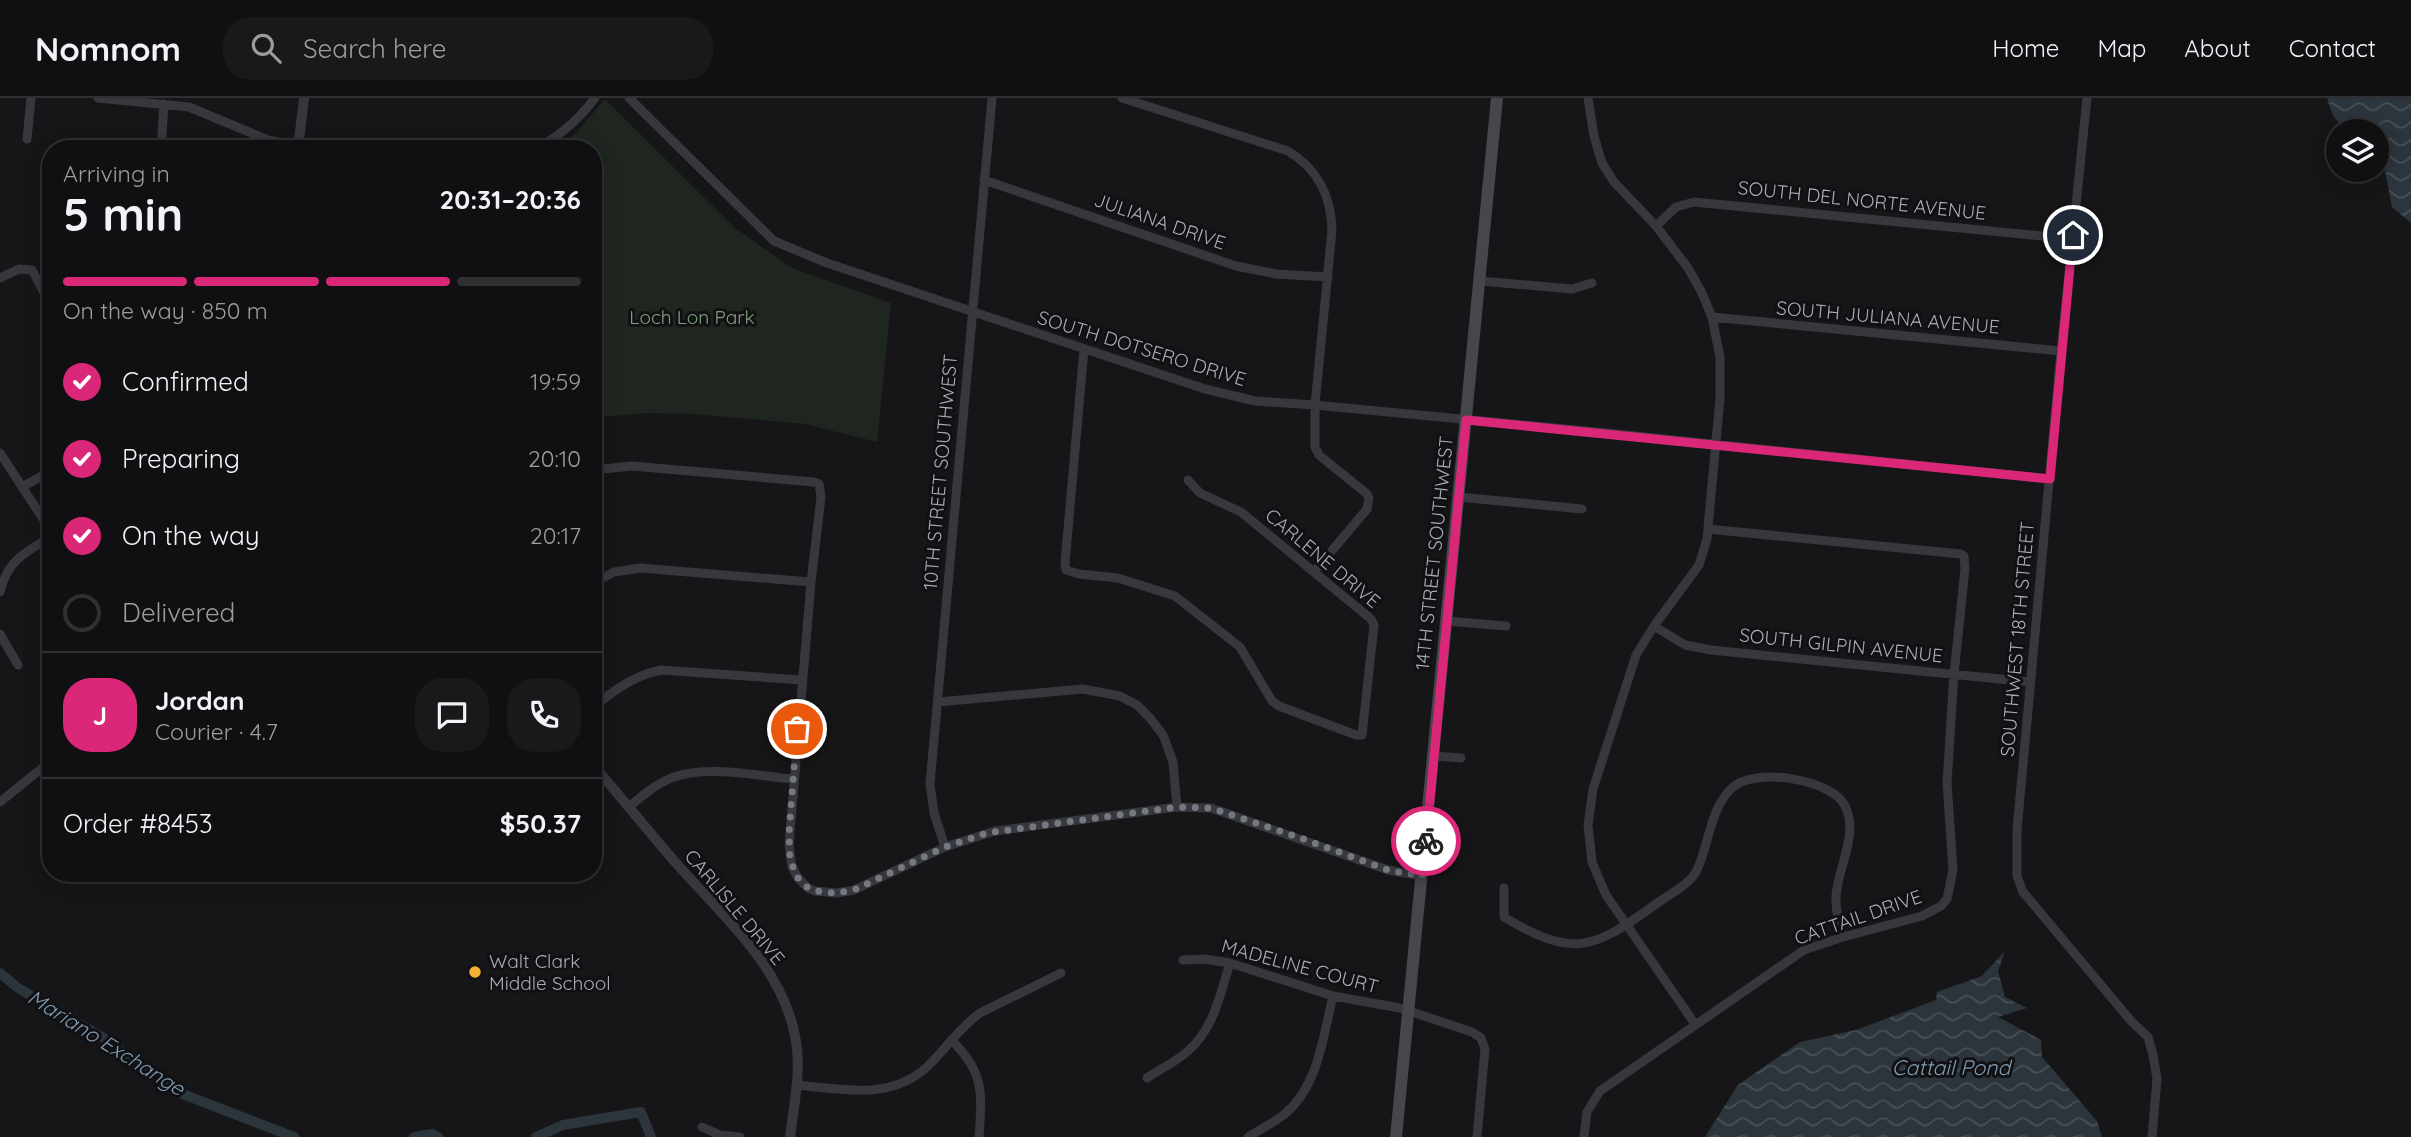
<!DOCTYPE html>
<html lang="en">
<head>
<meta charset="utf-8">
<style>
  :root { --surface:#101012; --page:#19191b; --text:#f1f3f6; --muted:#9c9d9f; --line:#303032; --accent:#db2777 }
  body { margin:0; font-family:Quicksand,sans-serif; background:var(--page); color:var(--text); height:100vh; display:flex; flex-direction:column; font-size:26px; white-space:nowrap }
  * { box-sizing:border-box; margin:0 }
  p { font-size:23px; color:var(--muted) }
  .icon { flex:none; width:38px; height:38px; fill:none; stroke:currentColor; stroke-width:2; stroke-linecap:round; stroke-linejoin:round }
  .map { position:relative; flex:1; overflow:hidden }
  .panel { position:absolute; left:42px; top:42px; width:560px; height:742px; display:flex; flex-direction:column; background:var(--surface); border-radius:28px; box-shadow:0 4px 18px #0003,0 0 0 2px var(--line) }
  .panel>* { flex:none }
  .tools { position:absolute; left:2326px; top:21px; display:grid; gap:14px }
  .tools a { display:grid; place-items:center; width:63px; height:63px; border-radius:50%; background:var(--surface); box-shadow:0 4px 18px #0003,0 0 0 2px var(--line); font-size:35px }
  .pin { position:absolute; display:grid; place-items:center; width:60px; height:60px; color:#fff; margin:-30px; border:4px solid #fff; border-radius:50%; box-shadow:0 2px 7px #0007 }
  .courier { position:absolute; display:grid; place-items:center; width:70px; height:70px; margin:-35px; border:5px solid #db2777; border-radius:50%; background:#fff; color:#222; box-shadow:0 2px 9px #0007 }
  .headline em { font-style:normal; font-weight:700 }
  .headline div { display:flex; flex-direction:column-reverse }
  .headline { display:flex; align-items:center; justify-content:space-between; height:119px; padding:0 21px }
  h1 { font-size:46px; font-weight:700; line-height:52px }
  .bar { display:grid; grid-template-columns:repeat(4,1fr); gap:10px 7px; align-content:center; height:84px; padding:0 21px }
  .bar i { height:9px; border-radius:5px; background:var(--line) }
  .bar .active { background:var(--accent) }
  .bar p { grid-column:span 4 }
  .line { display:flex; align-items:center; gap:18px; padding:0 21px; border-top:2px solid var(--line) }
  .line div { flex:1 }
  .round { display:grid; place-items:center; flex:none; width:74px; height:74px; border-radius:28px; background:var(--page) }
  ol { padding:0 21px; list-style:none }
  li { display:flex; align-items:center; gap:21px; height:77px }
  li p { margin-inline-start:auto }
  li .icon { padding:7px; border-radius:50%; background:var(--accent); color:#fff; stroke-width:4 }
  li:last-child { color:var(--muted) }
  li i { width:38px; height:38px; border:4px solid var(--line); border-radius:50% }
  header { display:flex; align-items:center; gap:42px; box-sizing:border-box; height:98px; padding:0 35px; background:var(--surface); border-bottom:2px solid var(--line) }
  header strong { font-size:33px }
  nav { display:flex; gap:38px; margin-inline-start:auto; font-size:24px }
  .search { width:490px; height:63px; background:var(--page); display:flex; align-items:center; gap:18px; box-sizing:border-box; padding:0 24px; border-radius:28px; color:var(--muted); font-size:26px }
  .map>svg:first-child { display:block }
</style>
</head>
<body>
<header>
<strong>Nomnom</strong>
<div class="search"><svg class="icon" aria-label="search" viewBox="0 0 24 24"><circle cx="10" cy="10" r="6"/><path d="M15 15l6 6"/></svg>Search here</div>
<nav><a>Home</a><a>Map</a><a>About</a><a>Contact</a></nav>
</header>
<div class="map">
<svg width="2411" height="1039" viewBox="0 0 2411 1039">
  <defs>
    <pattern id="water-waves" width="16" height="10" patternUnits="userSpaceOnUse" patternTransform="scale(1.75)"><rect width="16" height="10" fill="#2c353c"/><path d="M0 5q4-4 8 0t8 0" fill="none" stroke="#485056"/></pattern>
  </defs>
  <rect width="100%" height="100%" fill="#161618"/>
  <path fill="#1e261f" d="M 605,1 L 735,130 L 792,170 L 891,205 L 877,344 L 805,326 L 692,316 L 647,315 L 593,320 L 593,51 L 555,51 L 578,33 Z"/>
  <path fill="url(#water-waves)" d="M 2327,0 L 2411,0 L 2411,125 L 2392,109 L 2385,73 L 2377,64 L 2376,33 L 2347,33 L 2333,18 Z
    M 2005,853 L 1998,873 L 2005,899 L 2027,910 L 1998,919 L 2041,942 L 2042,959 L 2097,1023 L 2102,1039 L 1705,1039 L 1738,987 L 1800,944 L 1856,932 L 1936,902 L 1937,894 L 1982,878 Z"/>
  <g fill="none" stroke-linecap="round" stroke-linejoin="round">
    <path stroke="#2c353c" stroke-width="10" d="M 0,875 L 18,890 L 102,939 L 175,993 L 294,1039
      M 414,1039 L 432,1036 L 438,1039
      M 536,1039 L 563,1027 L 641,1014 L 651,1039"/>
    <path stroke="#37383d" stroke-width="9" d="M 98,0 L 189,9 L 268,42 L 310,51
      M 629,0 L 774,143 L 827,165 L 1205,291 L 1255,303 L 1315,307 L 1607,335 L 2050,381
      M 1122,0 L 1288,53 C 1318,71 1331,97 1332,132 L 1315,307 L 1315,349 L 1319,357 L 1367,396 L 1369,400 L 1367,411 L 1314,474
      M 1588,0 L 1594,38 L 1602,65 L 1614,84 L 1656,128 L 1688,170 L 1701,193 L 1712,219 L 1720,259 L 1720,300 L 1707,441 L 1699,467 L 1654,528 L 1636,557 L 1593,691 L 1588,727 L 1592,764 L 1606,797 L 1695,926
      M 2087,0 L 2061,253 L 2017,732 L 2017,778 L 2023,794 L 2132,924 L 2148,939 L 2153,957 L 2157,981 L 2152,1039
      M 27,41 L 31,0
      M 161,51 L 164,6
      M 534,51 C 558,40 579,21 595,0
      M 984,82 L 1236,168 L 1276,176 L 1328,179
      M 1656,128 L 1676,109 L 1694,104 L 2073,141
      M 0,180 L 19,171 L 32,172 L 51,208
      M 1480,183 L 1572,191 L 1592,185
      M 1712,219 L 2061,253
      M 1084,251 L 1065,465 L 1066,472 L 1079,476 L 1118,480 L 1175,498 L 1240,549 L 1272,603 L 1279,608 L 1356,637 L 1362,637 L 1374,527 L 1371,521 L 1241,414 L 1200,395 L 1188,382
      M 0,355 L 51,433
      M 593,372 L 632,368 L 814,384 L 819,386 L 821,399 L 811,484 L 789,746 L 792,769 L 798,780 L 808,790 L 815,793 L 837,795 L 854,792 L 945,749 L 995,733 L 1177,709 L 1211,710 L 1388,772 L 1422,778
      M 22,389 L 51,373
      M 1459,399 L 1582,411
      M 593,485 L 614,474 L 640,470 L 811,484
      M 0,494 C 7,463 25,454 51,439
      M 1446,523 L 1506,528
      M 1654,528 L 1685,547 L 1711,552 L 2030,584
      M 0,536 L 18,567
      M 938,604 L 1083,591 L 1120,598 L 1137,607 L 1150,620 L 1163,637 L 1173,664 L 1177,709
      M 593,610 C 612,593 635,577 661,572 L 802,582
      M 1434,658 L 1461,660
      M 0,704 L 51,663
      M 629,709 C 643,697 657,685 674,679 C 709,667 757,678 793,681
      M 945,749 L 934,715 L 930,686 L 992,0
      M 1504,790 L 1504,819 C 1574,861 1594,851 1656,806 C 1668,797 1691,786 1697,772 C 1709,747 1710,710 1732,690 C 1753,669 1834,680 1846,710 C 1858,737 1838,770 1836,798 C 1835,812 1839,826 1843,839
      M 1183,862 L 1204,861 L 1230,865 L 1333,898 L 1400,910 L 1472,934 L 1481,940 L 1485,951 L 1477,1039
      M 951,942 C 985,974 982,996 979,1039
      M 1147,980 C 1160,971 1176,964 1188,953 C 1214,931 1220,896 1230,865
      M 796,987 C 841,991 890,1003 927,969 C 945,952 959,930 980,915 L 1061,875
      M 702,1029 L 720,1037 L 740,1039
      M 1248,1039 C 1261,1031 1275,1024 1286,1015 C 1319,986 1323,938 1333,898
      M 1584,1039 L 1587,1014 L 1600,993 L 1804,852 L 1843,839 L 1922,818 L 1941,808 L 1947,801 L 1953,772 L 1947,685 L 1954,576 L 1965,471 L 1964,458 L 1961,456 L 1708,431"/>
    <path stroke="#37383d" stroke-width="10" d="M 298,51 L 304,0
      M 593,667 C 621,699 648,733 676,765 C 721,816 782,868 795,938 C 802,971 794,1006 790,1039"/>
    <path stroke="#45474d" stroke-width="12" d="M 1396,1039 L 1497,0"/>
  </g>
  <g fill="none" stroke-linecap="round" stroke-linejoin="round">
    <path stroke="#757880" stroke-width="7" stroke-dasharray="0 12.6" d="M 797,631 L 789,735 L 790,762 L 798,780 L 808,790 L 821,794 L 837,795 L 854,792 L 945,749 L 987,735 L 1177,709 L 1211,710 L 1298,739 L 1388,772 L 1422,778 L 1426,743"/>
    <path stroke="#db2777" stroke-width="9" d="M 1426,743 L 1466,322 L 2050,381 L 2073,137"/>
  </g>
  <circle fill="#f2b134" stroke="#111113" stroke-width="2.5" cx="475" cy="874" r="7"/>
  <g text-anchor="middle" stroke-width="6" stroke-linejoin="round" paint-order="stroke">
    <g font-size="19" fill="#a8adb8" stroke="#111113">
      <text transform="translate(1862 102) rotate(6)" y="7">SOUTH DEL NORTE AVENUE</text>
      <text transform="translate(1160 123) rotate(19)" y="7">JULIANA DRIVE</text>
      <text transform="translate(1888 219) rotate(5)" y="7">SOUTH JULIANA AVENUE</text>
      <text transform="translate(1142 250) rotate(17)" y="7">SOUTH DOTSERO DRIVE</text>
      <text transform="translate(940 374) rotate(-85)" y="7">10TH STREET SOUTHWEST</text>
      <text transform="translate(1434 455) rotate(-84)" y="7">14TH STREET SOUTHWEST</text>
      <text transform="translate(1323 460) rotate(40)" y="7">CARLENE DRIVE</text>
      <text transform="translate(2017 541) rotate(-85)" y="7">SOUTHWEST 18TH STREET</text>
      <text transform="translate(1841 547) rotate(6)" y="7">SOUTH GILPIN AVENUE</text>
      <text transform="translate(735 809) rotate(50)" y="7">CARLISLE DRIVE</text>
      <text transform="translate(1858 819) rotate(-19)" y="7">CATTAIL DRIVE</text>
      <text transform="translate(1300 868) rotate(15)" y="7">MADELINE COURT</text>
    </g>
    <g font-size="19" fill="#7fa381" stroke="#111113">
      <text x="692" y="226">Loch Lon Park</text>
    </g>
    <g font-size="19" fill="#a8adb8" stroke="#111113" text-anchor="start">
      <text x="489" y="870">Walt Clark<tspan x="489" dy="22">Middle School</tspan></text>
    </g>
    <g font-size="21" font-style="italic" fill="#7f9bb3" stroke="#111113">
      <text transform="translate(106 945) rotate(32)" y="7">Mariano Exchange</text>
      <text x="1951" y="977">Cattail Pond</text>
    </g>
  </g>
</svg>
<div class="tools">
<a><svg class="icon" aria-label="layers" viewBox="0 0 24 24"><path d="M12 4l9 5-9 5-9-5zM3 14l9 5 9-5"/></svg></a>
</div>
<div class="pin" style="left:797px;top:631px;background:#ea580c"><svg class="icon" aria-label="bag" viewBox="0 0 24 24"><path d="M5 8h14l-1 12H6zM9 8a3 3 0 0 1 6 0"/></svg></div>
<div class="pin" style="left:2073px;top:137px;background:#1f2937"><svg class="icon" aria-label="home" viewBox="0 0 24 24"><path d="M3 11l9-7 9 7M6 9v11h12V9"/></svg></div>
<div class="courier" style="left:1426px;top:743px"><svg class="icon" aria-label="bike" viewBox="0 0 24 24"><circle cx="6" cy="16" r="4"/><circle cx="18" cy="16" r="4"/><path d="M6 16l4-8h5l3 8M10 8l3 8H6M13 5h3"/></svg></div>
<section class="panel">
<div class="headline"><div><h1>5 min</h1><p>Arriving in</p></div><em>20:31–20:36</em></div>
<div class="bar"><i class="active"></i><i class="active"></i><i class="active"></i><i></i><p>On the way · 850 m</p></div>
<ol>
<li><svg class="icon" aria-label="check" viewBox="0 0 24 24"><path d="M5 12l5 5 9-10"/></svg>Confirmed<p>19:59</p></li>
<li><svg class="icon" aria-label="check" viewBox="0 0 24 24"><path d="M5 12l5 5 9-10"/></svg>Preparing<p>20:10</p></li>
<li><svg class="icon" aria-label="check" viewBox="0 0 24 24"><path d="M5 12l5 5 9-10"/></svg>On the way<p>20:17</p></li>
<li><i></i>Delivered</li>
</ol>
<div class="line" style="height:126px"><b class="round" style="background:var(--accent);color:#fff">J</b><div><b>Jordan</b><p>Courier · 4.7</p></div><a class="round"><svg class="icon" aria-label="chat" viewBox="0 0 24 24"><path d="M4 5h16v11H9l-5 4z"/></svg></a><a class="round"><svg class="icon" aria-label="phone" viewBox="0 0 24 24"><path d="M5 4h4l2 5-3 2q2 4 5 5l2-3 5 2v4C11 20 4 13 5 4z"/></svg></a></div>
<div class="line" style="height:91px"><div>Order #8453</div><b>$50.37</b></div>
</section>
</div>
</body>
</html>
